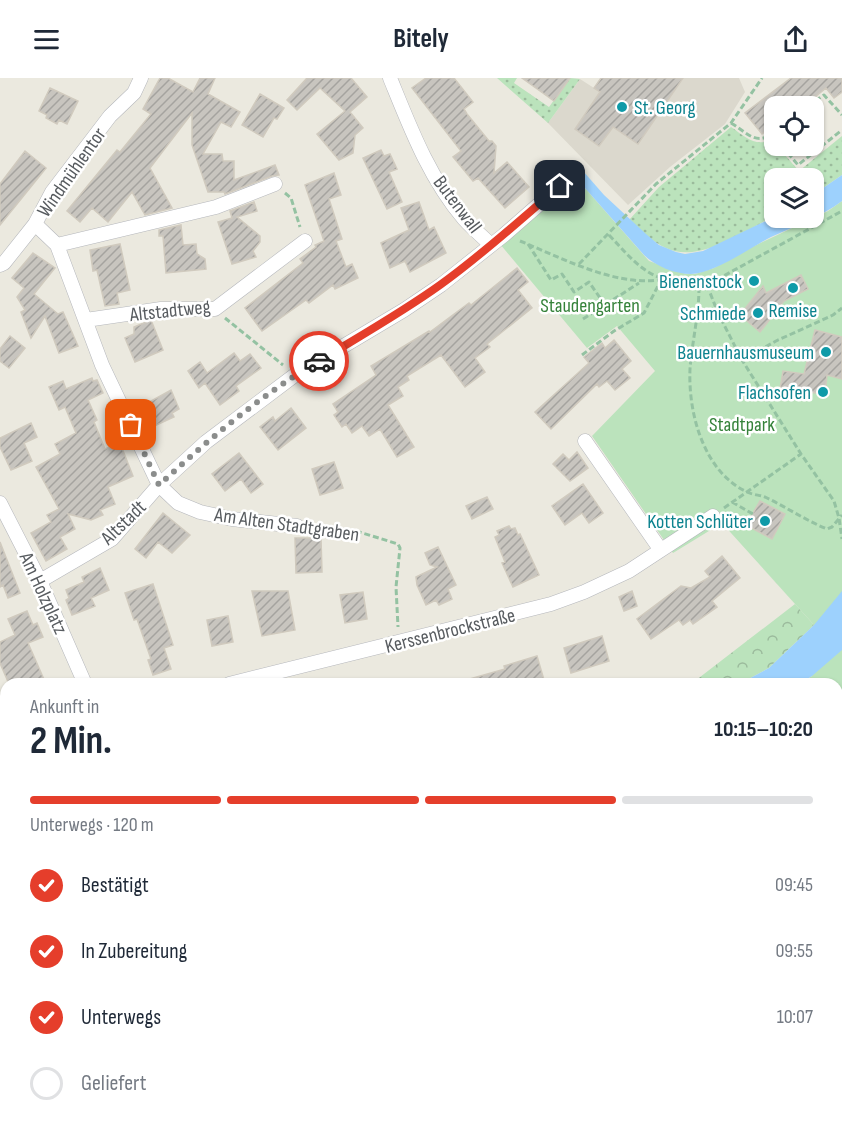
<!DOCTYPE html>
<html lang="de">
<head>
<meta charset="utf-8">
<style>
  :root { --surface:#fff; --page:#f2f2f3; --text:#1f2937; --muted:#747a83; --line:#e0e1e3; --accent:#e53e2b }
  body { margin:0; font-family:"Sofia Sans Condensed",sans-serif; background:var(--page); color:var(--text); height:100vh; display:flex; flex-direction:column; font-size:22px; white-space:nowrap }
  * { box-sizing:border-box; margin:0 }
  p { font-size:20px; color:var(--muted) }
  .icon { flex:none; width:33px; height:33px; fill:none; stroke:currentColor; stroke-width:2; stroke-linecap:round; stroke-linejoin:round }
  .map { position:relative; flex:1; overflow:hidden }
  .panel { position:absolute; left:0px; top:600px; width:843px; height:452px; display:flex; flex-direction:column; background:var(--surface); border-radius:18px 18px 0 0; box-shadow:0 2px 4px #0004 }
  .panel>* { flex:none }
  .buttons { position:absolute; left:764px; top:18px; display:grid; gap:12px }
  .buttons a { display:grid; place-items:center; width:60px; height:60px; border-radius:12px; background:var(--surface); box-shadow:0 2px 4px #0004; font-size:30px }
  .pin { position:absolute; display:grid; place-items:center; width:51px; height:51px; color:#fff; margin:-26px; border-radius:12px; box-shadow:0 3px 9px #0006 }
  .courier { position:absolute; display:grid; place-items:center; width:60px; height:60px; margin:-30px; border:4px solid #e53e2b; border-radius:50%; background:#fff; color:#222; box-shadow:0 2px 8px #0007 }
  .summary em { font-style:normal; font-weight:700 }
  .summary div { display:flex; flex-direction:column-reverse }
  .summary { display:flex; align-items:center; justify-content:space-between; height:102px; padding:0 30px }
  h1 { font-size:39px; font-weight:700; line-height:45px }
  .bar { display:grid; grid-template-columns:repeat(4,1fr); gap:9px 6px; align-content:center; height:72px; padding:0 30px }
  .bar i { height:8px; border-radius:4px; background:var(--line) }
  .bar .active { background:var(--accent) }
  .bar p { grid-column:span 4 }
  ol { padding:0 30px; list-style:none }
  li { display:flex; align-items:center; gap:18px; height:66px }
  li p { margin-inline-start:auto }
  li .icon { padding:6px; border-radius:50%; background:var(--accent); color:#fff; stroke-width:4 }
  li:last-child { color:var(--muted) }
  li i { width:33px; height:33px; border:3px solid var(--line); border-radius:50% }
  header { display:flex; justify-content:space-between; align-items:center; height:78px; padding:0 30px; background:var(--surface); font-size:27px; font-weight:700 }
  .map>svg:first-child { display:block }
</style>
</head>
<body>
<header><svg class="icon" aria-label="menu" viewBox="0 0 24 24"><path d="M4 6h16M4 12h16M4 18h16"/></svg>Bitely<svg class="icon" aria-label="share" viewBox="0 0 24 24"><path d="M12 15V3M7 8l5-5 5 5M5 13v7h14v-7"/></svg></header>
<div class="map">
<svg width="842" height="1051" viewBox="0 0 842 1051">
  <defs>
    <pattern id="grass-dots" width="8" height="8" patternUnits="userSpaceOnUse" patternTransform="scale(1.5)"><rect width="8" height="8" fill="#bbe3bc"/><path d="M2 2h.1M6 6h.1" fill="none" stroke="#9bbb9c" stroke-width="1.8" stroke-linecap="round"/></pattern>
    <pattern id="forest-crowns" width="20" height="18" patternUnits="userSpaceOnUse" patternTransform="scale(1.5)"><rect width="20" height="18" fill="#bbe3bc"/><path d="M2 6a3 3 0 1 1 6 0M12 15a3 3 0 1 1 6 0" fill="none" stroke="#9bbb9c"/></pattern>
    <pattern id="building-hatch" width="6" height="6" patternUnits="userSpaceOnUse" patternTransform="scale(1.5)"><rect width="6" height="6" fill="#c8c5bf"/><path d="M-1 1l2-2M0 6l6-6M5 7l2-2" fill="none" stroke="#a5a39f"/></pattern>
  </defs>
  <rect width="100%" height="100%" fill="#ebe9df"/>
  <path fill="#dbd8cd" d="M 601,0 L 739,0 L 745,14 L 725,46 L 670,89 L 628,127 L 548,45 L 580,1 L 594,10 Z
    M 0,746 L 6,751 L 6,873 L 0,866 Z
    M 6,975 L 6,1046 L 172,1046 L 177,1051 L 0,1051 L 0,981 Z"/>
  <path fill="url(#grass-dots)" d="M 497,0 L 517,0 L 514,5 L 549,29 L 570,0 L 580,1 L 548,45 Z
    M 731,49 C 746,59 754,69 772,62 L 774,68 L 777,68 L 799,93 L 842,58 L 842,97 L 813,117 L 813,100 L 774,100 L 774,138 C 745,153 699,186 666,170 C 652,164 641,152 629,142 L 659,109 Z
    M 186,1046 L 230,1046 L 240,1051 L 191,1051 Z"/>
  <path fill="url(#forest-crowns)" d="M 722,445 L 814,547 L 769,590 L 739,606 L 691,606 L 795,526 Z"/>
  <path fill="#bbe3bc" d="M 577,101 L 649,183 L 686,196 L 695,196 L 714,190 L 750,170 L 828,133 L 842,123 L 842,934 L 837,939 L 837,606 L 799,606 L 812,598 L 814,547 L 722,445 L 673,475 L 592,358 L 655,293 L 617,248 L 587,270 L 500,166 Z
    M 0,866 L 6,873 L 6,923 L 0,930 Z
    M 424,1046 L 485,1046 L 491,1051 L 420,1051 Z
    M 528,1046 L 586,1046 L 579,1051 L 533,1051 Z"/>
  <path fill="#9dd1fd" d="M 583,93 L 604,117 L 646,156 L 659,167 L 676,174 L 685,176 L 703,173 L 774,139 L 813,140 L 813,117 L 842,97 L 842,123 C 821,139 795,148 771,159 C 750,170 713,196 691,196 C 675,196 655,188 644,177 L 577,101 Z
    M 842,513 L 842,572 L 812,598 L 799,606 L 739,606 L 769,590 L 814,547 Z
    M 374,1046 L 424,1046 L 420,1051 L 369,1051 Z"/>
  <path fill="url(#building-hatch)" stroke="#d0cabe" stroke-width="1.5" d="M 160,0 L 168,0 L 193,14 L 200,0 L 215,0 L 208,16 L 240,34 L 231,49 L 221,44 L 203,76 L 222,76 L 223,83 L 234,83 L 234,102 L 275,87 L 279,97 L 272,98 L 225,116 L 224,114 L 208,114 L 192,67 L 192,35 L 150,90 L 172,130 L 145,137 L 132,114 L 108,144 L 92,130 L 80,144 L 67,133 L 117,72 L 120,74 L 151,36 L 143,31 Z
    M 307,0 L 351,0 L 367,19 L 350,34 L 363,50 L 355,57 L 353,75 L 339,82 L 317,56 L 345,33 L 320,10 L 297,32 L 287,22 Z
    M 426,0 L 454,0 L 473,24 L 464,31 L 467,36 L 489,63 L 492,63 L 496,68 L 494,95 L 507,84 L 529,109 L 505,130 L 478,100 L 473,103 L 453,79 L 461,73 L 412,10 Z
    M 522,0 L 570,0 L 554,23 Z
    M 601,0 L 683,0 L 638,66 L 613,49 L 599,68 L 575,51 L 600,14 L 594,10 Z
    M 791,0 L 842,0 L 842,14 L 834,20 L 826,10 L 804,28 L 774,28 L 774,46 L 762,56 L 745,35 Z
    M 50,10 L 78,23 L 67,46 L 59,42 L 57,46 L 46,40 L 47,37 L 39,33 Z
    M 260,16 L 284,30 L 277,41 L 274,40 L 263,59 L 242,47 Z
    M 381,72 L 384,78 L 390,76 L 397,91 L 389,94 L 402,124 L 387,131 L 363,80 Z
    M 25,73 L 46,90 L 0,147 L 0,106 Z
    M 334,95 L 341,117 L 329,121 L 342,161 L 336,163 L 346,189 L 352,186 L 358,200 L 335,211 L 333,207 L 309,225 L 306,222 L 262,253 L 245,230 L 303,185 L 300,181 L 316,169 L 315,167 L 324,163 L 305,107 Z
    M 254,124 L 257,133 L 237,139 L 260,158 L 260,164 L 253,173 L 256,179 L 232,186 L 218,144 L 232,140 L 230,133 Z
    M 419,124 L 429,152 L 434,149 L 446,175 L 410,194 L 405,183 L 390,190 L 381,165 L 409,152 L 401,130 Z
    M 181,147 L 183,167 L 196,166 L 197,176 L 205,181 L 206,191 L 166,195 L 163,158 L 159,158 L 159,152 Z
    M 120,166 L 130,212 L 117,215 L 119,226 L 105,228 L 97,192 L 93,193 L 90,172 Z
    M 33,175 L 55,190 L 34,216 L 58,236 L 63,234 L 78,268 L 59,275 L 45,238 L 31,260 L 21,234 L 25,232 L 17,219 L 24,210 L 12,200 Z
    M 517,190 L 528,204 L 518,212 L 532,230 L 487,266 L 490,269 L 475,280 L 485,294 L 465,309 L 441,277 L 407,298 L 409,302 L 398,309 L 403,318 L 388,327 L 414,369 L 397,379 L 380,351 L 369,358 L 362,348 L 352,355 L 346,346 L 342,349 L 334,337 L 338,334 L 333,326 L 376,297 L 371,288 L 429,253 L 430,254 L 469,225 L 471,227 Z
    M 801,197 L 808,211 L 784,223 L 760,254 L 740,237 L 763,208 L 766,215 Z
    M 151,242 L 163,272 L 135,284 L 125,260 L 134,256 L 134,249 Z
    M 815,252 L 842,259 L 842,301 L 827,297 L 825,316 L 780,311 L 783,293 L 804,296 Z
    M 10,258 L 25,270 L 9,290 L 0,283 L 0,271 Z
    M 614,262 L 631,283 L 622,291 L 630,300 L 615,312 L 607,303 L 599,309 L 597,306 L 551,351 L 535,334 L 589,285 L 584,279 L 602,265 L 605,270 Z
    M 234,275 L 240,283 L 250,276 L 261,290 L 236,308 L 239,313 L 220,327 L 205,305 L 199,310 L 188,293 L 200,284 L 207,295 Z
    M 92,300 L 93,303 L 97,302 L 103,315 L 88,322 L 97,342 L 94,344 L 105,371 L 120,365 L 133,398 L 108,409 L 115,426 L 100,432 L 103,437 L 91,442 L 68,436 L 75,451 L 60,459 L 67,471 L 46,483 L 31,455 L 51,444 L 47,437 L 59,431 L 36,389 L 60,376 L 55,366 L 76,355 L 65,329 L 59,332 L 49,309 L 63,303 L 66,311 Z
    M 171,312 L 179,331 L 172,335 L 174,339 L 150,350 L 140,329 Z
    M 291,330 L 306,350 L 278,372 L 260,349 L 273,339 L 275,343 Z
    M 31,345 L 37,359 L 24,365 L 32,383 L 11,392 L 0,369 L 0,360 Z
    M 577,374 L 588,390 L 570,403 L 553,386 L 563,376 L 569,382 Z
    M 239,375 L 263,406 L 251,415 L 241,401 L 225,413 L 212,396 Z
    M 334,384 L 343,410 L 320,417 L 312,391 Z
    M 583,406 L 603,435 L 589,445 L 582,435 L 565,447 L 552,428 Z
    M 487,419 L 493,431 L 472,441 L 466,428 Z
    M 760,423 L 785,436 L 772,461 L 746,447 Z
    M 163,435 L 190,457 L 172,475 L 158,464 L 146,480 L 135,471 Z
    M 509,448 L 511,451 L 515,450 L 518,457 L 520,456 L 539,497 L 513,509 L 502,485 L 505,484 L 495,459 L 499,457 L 497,453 Z
    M 295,460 L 321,460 L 322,494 L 296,495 Z
    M 0,464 L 20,515 L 8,520 L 3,507 L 0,509 Z
    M 438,469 L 456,507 L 448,511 L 452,521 L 439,527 L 436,522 L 426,527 L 417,507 L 416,499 L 437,489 L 430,487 L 425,475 Z
    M 722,478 L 740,500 L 712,523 L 717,529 L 693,546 L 690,542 L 683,547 L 679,542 L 651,561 L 637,541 L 681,508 L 691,510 L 710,499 L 705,493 Z
    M 100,490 L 109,512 L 91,520 L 95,528 L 72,537 L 66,522 L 69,520 L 66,512 L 84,504 L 82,499 Z
    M 153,506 L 173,567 L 164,570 L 171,591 L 153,597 L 148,582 L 151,581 L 137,541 L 134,542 L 125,515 Z
    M 252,513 L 288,513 L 295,552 L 262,558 Z
    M 632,513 L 637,528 L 624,533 L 619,519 Z
    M 363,514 L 367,541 L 345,545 L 340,517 Z
    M 27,533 L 33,547 L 37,545 L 43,559 L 28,565 L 46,606 L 9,606 L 0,585 L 0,564 L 15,557 L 8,541 Z
    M 228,538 L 233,564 L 212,568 L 207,542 Z
    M 602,558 L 609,583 L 571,595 L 564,570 Z
    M 537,578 L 544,602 L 532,606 L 467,606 L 466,602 L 505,591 L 504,588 Z"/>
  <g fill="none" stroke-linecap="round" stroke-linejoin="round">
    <defs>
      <path id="minor" d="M 390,0 C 410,49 429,100 464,141 C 472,150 482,158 491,167
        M 35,146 L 57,167 L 102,287 L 159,407 L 178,425 L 200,434 L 232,441 L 297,448
        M 57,167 L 216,129 L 275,106
        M 0,187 L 4,185 L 35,146 L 52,114 L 110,38 L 134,15 L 141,0
        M 86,242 L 161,231 L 215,231 L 305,163
        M 585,363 L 660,471
        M 0,425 L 40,503 L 85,606
        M 40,503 L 112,461 L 159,407 L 206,364 L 295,297 L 404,232 L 441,207 L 504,157 L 560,108
        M 229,606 L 551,526 L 584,514 L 629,493 L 713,438
        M 0,651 L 6,649
        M 837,956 L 842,951
        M 0,959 L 6,953
        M 767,1046 L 772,1051"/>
      <path id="tertiary" d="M 0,716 L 6,722
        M 506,1046 L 510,1051"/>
    </defs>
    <use href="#minor" stroke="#b5b7bc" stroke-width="15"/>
    <use href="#tertiary" stroke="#b5b7bc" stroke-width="20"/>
    <path stroke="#94c2a2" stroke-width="3" stroke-dasharray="6 3" stroke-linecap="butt" d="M 808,28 L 824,17 L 842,37
      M 731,45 C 748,55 755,68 774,55
      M 813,53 L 824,67
      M 782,68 L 798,87 L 842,52
      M 285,115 L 291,120 L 300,149
      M 609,157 C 632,181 644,199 679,205 C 689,207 697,209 707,207 L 842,133
      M 520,163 C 562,180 614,208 659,202
      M 528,166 L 551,202 L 562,196 L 574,214 L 589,204 L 605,227
      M 579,186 L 656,106 L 731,45 L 762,0
      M 707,207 L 718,235 L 742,282 L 801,376 L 834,423 L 839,440 L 842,461
      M 699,209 C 699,237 692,264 690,291 C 688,336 704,394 747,414 C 753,417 760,417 765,419 C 786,429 805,442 827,451 L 832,449 L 842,437
      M 225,240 L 283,287
      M 583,241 L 639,205
      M 582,277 L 614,253 L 644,235 L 661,202
      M 742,282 L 776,263 L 833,237 L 842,230
      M 732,424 L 753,436
      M 724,430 L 801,376
      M 311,448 L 356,453 L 398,466 L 400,470 L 396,509 L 398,549
      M 837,650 L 842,645
      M 837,876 L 842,874
      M 180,1046 L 185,1051
      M 148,1051 L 154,1046
      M 301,1051 L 304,1046
      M 331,1051 L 335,1046
      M 482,1051 L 484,1046"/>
    <use href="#minor" stroke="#fff" stroke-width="14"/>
    <use href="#tertiary" stroke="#fff" stroke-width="18"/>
  </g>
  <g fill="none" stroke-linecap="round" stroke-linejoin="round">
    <path stroke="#8b8d8c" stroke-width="6" stroke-dasharray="0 10.8" d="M 131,347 L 159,407 C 209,361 261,317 319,283"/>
    <path stroke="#e53e2b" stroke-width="8" d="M 319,283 C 360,258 401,235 440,207 C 482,177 520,142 560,108"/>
  </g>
  <g fill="#0f9aa8" stroke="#fff" stroke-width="2">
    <circle cx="622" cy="29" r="6"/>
    <circle cx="754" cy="203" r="6"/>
    <circle cx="793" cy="210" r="6"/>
    <circle cx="758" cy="235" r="6"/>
    <circle cx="826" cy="274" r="6"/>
    <circle cx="823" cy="314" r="6"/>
    <circle cx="765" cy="443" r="6"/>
  </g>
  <g text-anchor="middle" stroke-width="5" stroke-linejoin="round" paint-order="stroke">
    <g font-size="20" fill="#0d838f" stroke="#fff" text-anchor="end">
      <text x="634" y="36" text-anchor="start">St. Georg</text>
      <text x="742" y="210">Bienenstock</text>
      <text x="793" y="239" text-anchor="middle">Remise</text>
      <text x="746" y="242">Schmiede</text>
      <text x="814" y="281">Bauernhausmuseum</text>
      <text x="811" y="321">Flachsofen</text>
      <text x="753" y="450">Kotten Schlüter</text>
    </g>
    <g font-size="20" fill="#585c60" stroke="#fff">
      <text transform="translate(71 94) rotate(-55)" y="7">Windmühlentor</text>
      <text transform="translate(458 126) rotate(53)" y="7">Butenwall</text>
      <text transform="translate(170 232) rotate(-6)" y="7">Altstadtweg</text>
      <text transform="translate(123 444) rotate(-44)" y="7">Altstadt</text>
      <text transform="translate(287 446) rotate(8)" y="7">Am Alten Stadtgraben</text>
      <text transform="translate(44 515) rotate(65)" y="7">Am Holzplatz</text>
      <text transform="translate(450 552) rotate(-14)" y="7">Kerssenbrockstraße</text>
    </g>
    <g font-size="20" fill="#35823a" stroke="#fff">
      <text x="590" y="234">Staudengarten</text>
      <text x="742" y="353">Stadtpark</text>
    </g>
  </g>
</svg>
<div class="buttons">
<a><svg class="icon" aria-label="locate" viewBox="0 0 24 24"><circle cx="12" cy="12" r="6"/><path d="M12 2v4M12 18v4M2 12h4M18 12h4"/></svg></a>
<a><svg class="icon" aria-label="layers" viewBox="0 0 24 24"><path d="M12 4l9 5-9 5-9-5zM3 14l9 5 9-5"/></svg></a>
</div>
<div class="pin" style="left:131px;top:347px;background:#ea580c"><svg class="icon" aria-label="bag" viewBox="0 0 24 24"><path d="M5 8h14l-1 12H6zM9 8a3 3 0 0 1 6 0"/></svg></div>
<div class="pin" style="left:560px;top:108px;background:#1f2937"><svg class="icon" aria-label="home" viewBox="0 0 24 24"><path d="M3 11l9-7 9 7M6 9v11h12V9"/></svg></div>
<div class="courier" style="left:319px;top:283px"><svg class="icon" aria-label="car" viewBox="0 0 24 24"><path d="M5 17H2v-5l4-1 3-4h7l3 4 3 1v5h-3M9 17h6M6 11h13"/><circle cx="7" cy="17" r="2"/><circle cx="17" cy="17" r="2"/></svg></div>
<section class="panel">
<div class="summary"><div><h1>2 Min.</h1><p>Ankunft in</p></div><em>10:15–10:20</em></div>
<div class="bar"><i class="active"></i><i class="active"></i><i class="active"></i><i></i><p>Unterwegs · 120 m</p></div>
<ol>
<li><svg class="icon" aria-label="check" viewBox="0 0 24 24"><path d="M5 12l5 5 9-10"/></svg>Bestätigt<p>09:45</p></li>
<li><svg class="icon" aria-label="check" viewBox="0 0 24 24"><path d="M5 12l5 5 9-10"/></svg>In Zubereitung<p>09:55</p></li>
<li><svg class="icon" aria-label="check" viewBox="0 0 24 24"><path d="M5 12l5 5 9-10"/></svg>Unterwegs<p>10:07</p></li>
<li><i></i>Geliefert</li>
</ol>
</section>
</div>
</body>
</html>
